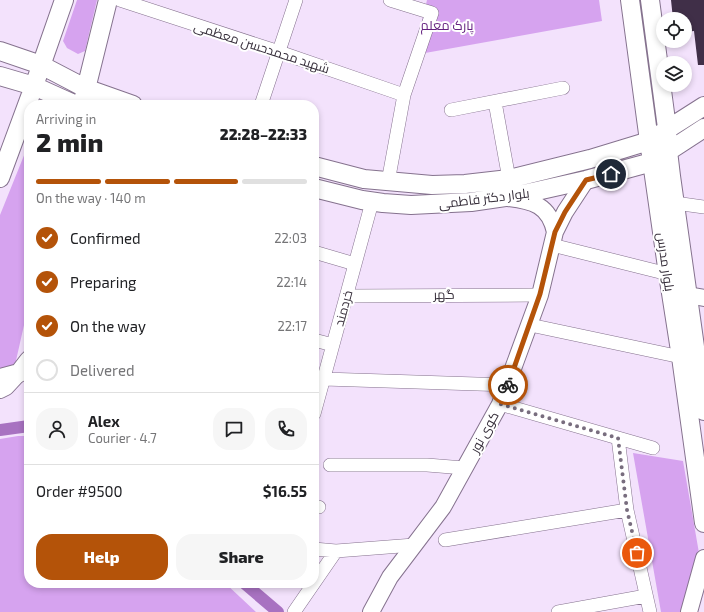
<!DOCTYPE html>
<html lang="en">
<head>
<meta charset="utf-8">
<style>
  :root { --surface:#fff; --page:#f6f6f6; --text:#202124; --muted:#757577; --line:#e0e0e0; --accent:#b45309 }
  body { margin:0; font-family:"Exo 2",Cairo,sans-serif; background:var(--page); color:var(--text); height:100vh; display:flex; flex-direction:column; font-size:15px; white-space:nowrap }
  * { box-sizing:border-box; margin:0 }
  p { font-size:13px; color:var(--muted) }
  .icon { flex:none; width:22px; height:22px; fill:none; stroke:currentColor; stroke-width:2; stroke-linecap:round; stroke-linejoin:round }
  .map { position:relative; flex:1; overflow:hidden }
  .drawer { position:absolute; left:24px; top:100px; width:295px; height:488px; display:flex; flex-direction:column; background:var(--surface); border-radius:16px; box-shadow:0 2px 6px #0003 }
  .drawer>* { flex:none }
  .fabs { position:absolute; left:656px; top:12px; display:grid; gap:8px }
  .fabs a { display:grid; place-items:center; width:36px; height:36px; border-radius:50%; background:var(--surface); box-shadow:0 2px 6px #0003; font-size:20px }
  .pin { position:absolute; display:grid; place-items:center; width:34px; height:34px; color:#fff; margin:-17px; border:2px solid #fff; border-radius:50%; box-shadow:0 1px 4px #0007 }
  .courier { position:absolute; display:grid; place-items:center; width:40px; height:40px; margin:-20px; border:3px solid #b45309; border-radius:50%; background:#fff; color:#222; box-shadow:0 1px 5px #0007 }
  .overview em { font-style:normal; font-weight:800 }
  .overview div { display:flex; flex-direction:column-reverse }
  .overview { display:flex; align-items:center; justify-content:space-between; height:68px; padding:0 12px }
  h1 { font-size:26px; font-weight:800; line-height:30px }
  .bar { display:grid; grid-template-columns:repeat(4,1fr); gap:6px 4px; align-content:center; height:48px; padding:0 12px }
  .bar i { height:5px; border-radius:3px; background:var(--line) }
  .bar .on { background:var(--accent) }
  .bar p { grid-column:span 4 }
  .line { display:flex; align-items:center; gap:10px; padding:0 12px; border-top:1px solid var(--line) }
  .line div { flex:1 }
  .round { display:grid; place-items:center; flex:none; width:42px; height:42px; border-radius:16px; background:var(--page) }
  ol { padding:0 12px; list-style:none }
  li { display:flex; align-items:center; gap:12px; height:44px }
  li p { margin-inline-start:auto }
  li .icon { padding:4px; border-radius:50%; background:var(--accent); color:#fff; stroke-width:4 }
  li:last-child { color:var(--muted) }
  li i { width:22px; height:22px; border:2px solid var(--line); border-radius:50% }
  .action { display:flex; gap:8px; margin-top:auto; padding:8px 12px }
  .action a { flex:1; height:46px; border-radius:16px; background:var(--accent); color:#fff; font-size:16px; font-weight:800; line-height:46px; text-align:center }
  .action a+a { background:var(--page); color:var(--text) }
  .map>svg:first-child { display:block }
</style>
</head>
<body>
<div class="map">
<svg width="704" height="612" viewBox="0 0 704 612">
  <rect width="100%" height="100%" fill="#f3e2fc"/>
  <path fill="#d6a3ef" d="M 77,0 L 97,0 L 85,51 L 78,54 L 67,48 L 63,41 Z
    M 427,0 L 599,0 L 602,21 L 414,55 Z
    M 29,143 L 29,303 L 15,365 L 0,370 L 0,215 Z
    M 18,436 L 29,436 L 29,583 L 225,583 L 256,612 L 0,612 L 0,439 Z
    M 633,453 L 683,461 L 699,553 L 683,612 L 661,612 Z"/>
  <g fill="none" stroke-linecap="round" stroke-linejoin="round">
    <path stroke="#a872c1" stroke-width="12" d="M 0,430 L 29,426
      M 244,583 L 278,612"/>
  </g>
  <path fill="#402f48" d="M 671,0 L 704,0 L 704,65 L 698,65 L 694,31 L 685,32 L 685,19 L 673,19 Z"/>
  <g fill="none" stroke-linecap="round" stroke-linejoin="round">
    <defs>
      <path id="minor" d="M 120,0 L 279,52 L 404,95
        M 495,102 L 509,179
        M 261,105 L 296,0
        M 451,110 L 563,88
        M 388,182 L 404,95 L 432,13 L 390,0
        M 675,203 L 704,207
        M 552,245 L 668,274
        M 314,252 L 355,264
        M 347,296 L 540,295
        M 530,325 L 681,357
        M 314,340 L 333,345
        M 324,379 L 508,385
        M 500,404 L 618,438 L 627,510 L 650,612
        M 314,414 L 372,202
        M 618,438 L 653,448
        M 330,465 L 427,465 L 464,468
        M 314,506 L 319,507
        M 445,540 L 627,510
        M 314,549 L 336,551 L 414,545
        M 294,612 L 336,551
        M 558,612 L 646,596"/>
      <path id="tertiary" d="M 508,198 C 533,201 549,205 555,232
        M 688,295 L 704,298
        M 0,390 L 6,387 L 19,373
        M 371,612 L 390,577 L 443,507 L 500,404 L 540,295 L 555,232 L 565,212 L 586,180
        M 689,612 L 704,558"/>
      <path id="secondary" d="M 630,0 L 649,141 L 668,274 L 681,357 L 704,523
        M 650,0 L 667,128 L 668,151 L 671,176 L 704,411
        M 0,51 L 41,65 L 85,88 L 133,105
        M 0,76 L 34,86 L 76,105
        M 82,105 L 108,0
        M 314,166 L 364,179 L 432,185 L 465,184 L 509,179 L 590,159 L 649,141 L 704,106
        M 0,178 L 34,86 L 64,0
        M 314,188 L 362,200 L 383,203 L 411,205 L 471,202 L 519,195 L 586,180 L 652,162 L 704,128
        M 0,378 L 19,373 L 29,360"/>
    </defs>
    <use href="#minor" stroke="#85728e" stroke-width="14"/>
    <use href="#tertiary" stroke="#85728e" stroke-width="18"/>
    <use href="#secondary" stroke="#85728e" stroke-width="20"/>
    <use href="#minor" stroke="#fff" stroke-width="13"/>
    <use href="#tertiary" stroke="#fff" stroke-width="16"/>
    <use href="#secondary" stroke="#fff" stroke-width="18"/>
  </g>
  <g fill="none" stroke-linecap="round" stroke-linejoin="round">
    <path stroke="#786d7e" stroke-width="4" stroke-dasharray="0 7.2" d="M 508,385 L 500,404 L 618,438 L 627,510 L 637,553"/>
    <path stroke="#b45309" stroke-width="5" d="M 508,385 L 540,294 L 555,232 L 565,212 L 586,180 L 611,174"/>
  </g>
  <g text-anchor="middle" stroke-width="4" stroke-linejoin="round" paint-order="stroke">
    <g font-size="13" fill="#64207f" stroke="#fff">
      <text x="447" y="30">پارک معلم</text>
    </g>
    <g font-size="13" fill="#362e3a" stroke="#fff">
      <text transform="translate(262 47) rotate(18)" y="5">شهید محمدحسن معظمی</text>
      <text transform="translate(484 198) rotate(-7)" y="5">بلوار دکتر فاطمی</text>
      <text transform="translate(666 262) rotate(82)" y="5">بلوار مدرس</text>
      <text transform="translate(444 294) rotate(-1)" y="5">گهر</text>
      <text transform="translate(343 308) rotate(-75)" y="5">خردمند</text>
      <text transform="translate(484 432) rotate(-61)" y="5">کوی نور</text>
    </g>
  </g>
</svg>
<div class="fabs">
<a><svg class="icon" aria-label="locate" viewBox="0 0 24 24"><circle cx="12" cy="12" r="6"/><path d="M12 2v4M12 18v4M2 12h4M18 12h4"/></svg></a>
<a><svg class="icon" aria-label="layers" viewBox="0 0 24 24"><path d="M12 4l9 5-9 5-9-5zM3 14l9 5 9-5"/></svg></a>
</div>
<div class="pin" style="left:637px;top:553px;background:#ea580c"><svg class="icon" aria-label="bag" viewBox="0 0 24 24"><path d="M5 8h14l-1 12H6zM9 8a3 3 0 0 1 6 0"/></svg></div>
<div class="pin" style="left:611px;top:174px;background:#1f2937"><svg class="icon" aria-label="home" viewBox="0 0 24 24"><path d="M3 11l9-7 9 7M6 9v11h12V9"/></svg></div>
<div class="courier" style="left:508px;top:385px"><svg class="icon" aria-label="bike" viewBox="0 0 24 24"><circle cx="6" cy="16" r="4"/><circle cx="18" cy="16" r="4"/><path d="M6 16l4-8h5l3 8M10 8l3 8H6M13 5h3"/></svg></div>
<section class="drawer">
<div class="overview"><div><h1>2 min</h1><p>Arriving in</p></div><em>22:28–22:33</em></div>
<div class="bar"><i class="on"></i><i class="on"></i><i class="on"></i><i></i><p>On the way · 140 m</p></div>
<ol>
<li><svg class="icon" aria-label="check" viewBox="0 0 24 24"><path d="M5 12l5 5 9-10"/></svg>Confirmed<p>22:03</p></li>
<li><svg class="icon" aria-label="check" viewBox="0 0 24 24"><path d="M5 12l5 5 9-10"/></svg>Preparing<p>22:14</p></li>
<li><svg class="icon" aria-label="check" viewBox="0 0 24 24"><path d="M5 12l5 5 9-10"/></svg>On the way<p>22:17</p></li>
<li><i></i>Delivered</li>
</ol>
<div class="line" style="height:72px"><a class="round"><svg class="icon" aria-label="person" viewBox="0 0 24 24"><circle cx="12" cy="8" r="4"/><path d="M4 21q1-7 8-7t8 7"/></svg></a><div><b>Alex</b><p>Courier · 4.7</p></div><a class="round"><svg class="icon" aria-label="chat" viewBox="0 0 24 24"><path d="M4 5h16v11H9l-5 4z"/></svg></a><a class="round"><svg class="icon" aria-label="phone" viewBox="0 0 24 24"><path d="M5 4h4l2 5-3 2q2 4 5 5l2-3 5 2v4C11 20 4 13 5 4z"/></svg></a></div>
<div class="line" style="height:52px"><div>Order #9500</div><b>$16.55</b></div>
<div class="action"><a>Help</a><a>Share</a></div>
</section>
</div>
</body>
</html>
